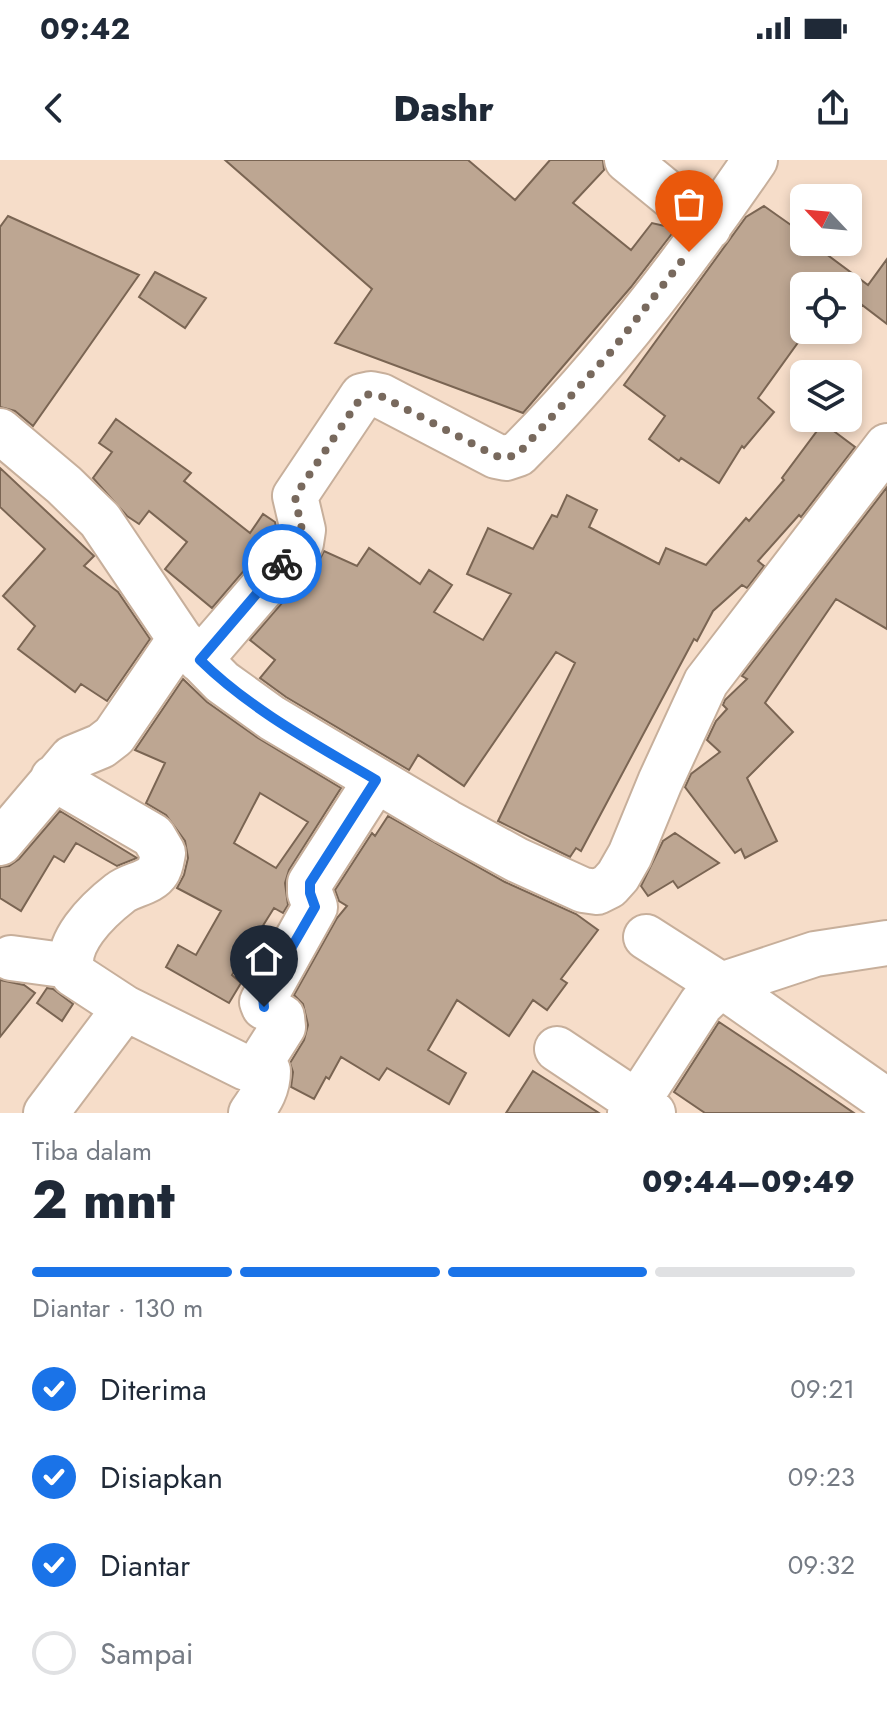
<!DOCTYPE html>
<html lang="id">
<head>
<meta charset="utf-8">
<style>
  :root { --surface:#fff; --page:#f2f2f3; --text:#1f2937; --muted:#747a83; --line:#e0e1e3; --accent:#1a73e8 }
  body { margin:0; font-family:Jost,sans-serif; background:var(--page); color:var(--text); height:100vh; display:flex; flex-direction:column; font-size:30px; white-space:nowrap }
  * { box-sizing:border-box; margin:0 }
  p { font-size:26px; color:var(--muted) }
  .icon { flex:none; width:44px; height:44px; fill:none; stroke:currentColor; stroke-width:2; stroke-linecap:round; stroke-linejoin:round }
  .map { position:relative; height:953px; overflow:hidden }
  .panel { display:flex; flex-direction:column; background:var(--surface); flex:1 }
  .panel>* { flex:none }
  .needle { width:52px; rotate:296deg }
  .controls { position:absolute; left:790px; top:24px; display:grid; gap:16px }
  .controls a { display:grid; place-items:center; width:72px; height:72px; border-radius:12px; background:var(--surface); box-shadow:0 4px 12px #0003; font-size:40px }
  .pin { position:absolute; display:grid; place-items:center; width:68px; height:68px; color:#fff; margin:-82px -34px; border-radius:50% 50% 50% 0; rotate:-45deg; box-shadow:0 0 8px #0007 }
  .pin .icon { rotate:45deg }
  .courier { position:absolute; display:grid; place-items:center; width:80px; height:80px; margin:-40px; border:6px solid #1a73e8; border-radius:50%; background:#fff; color:#222; box-shadow:0 2px 10px #0007 }
  .summary em { font-style:normal; font-weight:800 }
  .summary div { display:flex; flex-direction:column-reverse }
  .summary { display:flex; align-items:center; justify-content:space-between; height:136px; padding:0 32px }
  h1 { font-size:52px; font-weight:800; line-height:60px }
  .bar { display:grid; grid-template-columns:repeat(4,1fr); gap:12px 8px; align-content:center; height:96px; padding:0 32px }
  .bar i { height:10px; border-radius:6px; background:var(--line) }
  .bar .selected { background:var(--accent) }
  .bar p { grid-column:span 4 }
  ol { padding:0 32px; list-style:none }
  li { display:flex; align-items:center; gap:24px; height:88px }
  li p { margin-inline-start:auto }
  li .icon { padding:8px; border-radius:50%; background:var(--accent); color:#fff; stroke-width:4 }
  li:last-child { color:var(--muted) }
  li i { width:44px; height:44px; border:4px solid var(--line); border-radius:50% }
  .status { display:flex; justify-content:space-between; align-items:center; height:56px; padding:0 40px; background:var(--surface); direction:ltr }
  .status svg { height:22px; fill:currentColor }
  header { display:flex; justify-content:space-between; align-items:center; height:104px; padding:0 32px; background:var(--surface); font-size:36px; font-weight:800 }
  .map>svg:first-child { display:block }
</style>
</head>
<body>
<div class="status"><b>09:42</b><svg viewBox="0 0 49 12"><path d="M0 12V9h3v3zM5 12V6h3v6zM10 12V3h3v9zM15 12V0h3v12zM26 1h20v11H26zM47 4h2v5h-2z"/></svg></div>
<header><svg class="icon" aria-label="back" viewBox="0 0 24 24"><path d="M15 5l-7 7 7 7"/></svg>Dashr<svg class="icon" aria-label="share" viewBox="0 0 24 24"><path d="M12 15V3M7 8l5-5 5 5M5 13v7h14v-7"/></svg></header>
<div class="map">
<svg width="887" height="953" viewBox="0 0 887 953">
  <rect width="100%" height="100%" fill="#f6ddc9"/>
  <path fill="#bda692" stroke="#7a6553" stroke-width="2" fill-rule="evenodd" d="M 225,0 L 468,0 L 515,40 L 550,0 L 603,0 L 604,10 L 573,43 L 631,90 L 652,63 L 669,67 L 674,71 L 631,127 L 523,253 L 335,183 L 372,129 Z
    M 764,46 L 798,70 L 797,72 L 804,78 L 804,82 L 810,82 L 868,125 L 887,99 L 887,164 L 862,145 L 848,162 L 848,126 L 804,126 L 804,170 L 807,170 L 758,238 L 774,252 L 744,288 L 742,286 L 719,323 L 681,298 L 679,301 L 649,279 L 665,256 L 624,225 L 746,57 Z
    M 8,56 L 139,115 L 33,266 L 15,251 L 0,247 L 0,67 Z
    M 155,112 L 206,138 L 185,168 L 139,137 Z
    M 116,259 L 191,313 L 184,321 L 250,373 L 263,354 L 275,362 L 277,372 L 212,448 L 165,409 L 187,382 L 149,351 L 139,364 L 127,356 L 93,318 L 112,292 L 99,283 Z
    M 823,263 L 855,287 L 801,357 L 799,355 L 758,401 L 764,406 L 747,428 L 742,425 L 713,451 L 697,481 L 694,479 L 581,691 L 576,688 L 570,697 L 498,661 L 575,503 L 556,492 L 464,626 L 418,595 L 409,610 L 286,537 L 260,518 L 275,500 L 250,480 L 320,399 L 324,391 L 357,406 L 369,388 L 420,424 L 429,410 L 452,425 L 434,452 L 483,480 L 511,434 L 467,414 L 488,368 L 533,389 L 552,355 L 557,357 L 567,335 L 597,350 L 589,367 L 659,404 L 666,388 L 706,405 L 746,358 L 749,361 L 784,320 L 782,318 Z
    M 0,308 L 94,396 L 84,406 L 118,432 L 150,479 L 107,541 L 81,524 L 75,532 L 18,489 L 35,466 L 3,436 L 45,389 L 0,347 Z
    M 887,327 L 887,469 L 836,439 L 765,543 L 793,572 L 747,618 L 777,681 L 745,698 L 741,689 L 735,693 L 685,627 L 691,614 L 720,592 L 707,580 L 716,561 L 727,549 L 723,545 L 725,540 L 747,519 L 742,516 Z
    M 183,519 L 207,542 L 258,578 L 341,628 L 289,710 L 285,723 L 288,745 L 283,753 L 274,748 L 232,815 L 241,823 L 229,843 L 166,807 L 178,785 L 196,795 L 221,751 L 177,728 L 184,715 L 188,698 L 185,681 L 166,655 L 146,643 L 165,603 L 135,590 ZM 260,633 L 308,662 L 276,708 L 234,683 Z
    M 60,651 L 137,698 L 117,706 L 76,683 L 64,702 L 54,696 L 21,751 L 0,738 L 0,707 L 9,706 L 19,699 Z
    M 388,656 L 505,722 L 576,754 L 598,770 L 561,819 L 567,823 L 547,850 L 533,840 L 509,876 L 457,840 L 428,890 L 466,913 L 449,944 L 387,908 L 379,920 L 341,897 L 329,919 L 326,917 L 314,939 L 291,927 L 293,912 L 290,903 L 304,880 L 308,865 L 303,844 L 294,835 L 337,758 L 347,746 L 339,741 L 335,730 L 372,673 L 375,676 Z
    M 675,673 L 719,703 L 678,728 L 673,721 L 648,736 L 641,726 L 663,681 Z
    M 0,820 L 24,825 L 35,833 L 0,877 Z
    M 47,828 L 53,829 L 73,844 L 62,861 L 37,843 Z
    M 719,862 L 794,912 L 854,953 L 705,953 L 674,932 Z
    M 533,911 L 552,923 L 599,953 L 506,953 Z"/>
  <g fill="none" stroke-linecap="round" stroke-linejoin="round">
    <defs>
      <path id="minor" d="M 627,0 L 709,67
        M 0,271 L 64,325 L 100,360 L 180,479 L 222,522 L 272,558 L 447,662 L 517,700 L 583,730 L 597,732 L 609,726 L 618,716 L 630,695 L 660,622 L 706,522 L 887,286
        M 200,500 L 301,383 L 303,370 L 295,336 L 362,236 L 371,234 L 381,236 L 496,296 L 506,298 L 518,294 C 607,205 684,104 755,0
        M 53,618 L 153,676 L 163,693 C 162,698 161,707 158,711 C 150,724 131,724 120,733 C 98,750 62,784 73,814 L 125,848
        M 0,683 L 72,598 L 101,586 L 114,576 L 180,479
        M 646,777 L 721,825 L 887,941
        M 11,798 L 70,806
        M 557,889 L 653,953
        M 46,953 L 125,848 L 246,908 L 257,908 L 283,867 L 282,857 L 264,847 L 262,842 L 315,747 L 310,733 L 310,723 L 376,620
        M 251,953 C 261,939 268,928 268,911 L 261,903
        M 630,953 L 701,844 L 721,825 L 815,794 L 887,783"/>
    </defs>
    <use href="#minor" stroke="#c7af9b" stroke-width="48"/>
    <use href="#minor" stroke="#fff" stroke-width="44"/>
  </g>
  <g fill="none" stroke-linecap="round" stroke-linejoin="round">
    <path stroke="#78695d" stroke-width="8" stroke-dasharray="0 14.4" d="M 282,404 C 311,371 301,375 295,336 L 362,236 L 371,234 L 381,236 L 496,296 L 506,298 L 518,294 L 610,193 L 689,92"/>
    <path stroke="#1a73e8" stroke-width="10" d="M 264,847 L 263,837 L 315,747 L 310,733 L 310,723 L 376,620 C 315,584 251,550 200,500 L 282,404"/>
  </g>
</svg>
<div class="controls">
<a><svg class="needle" viewBox="-14 -14 28 28"><path d="M0-13l5 13h-10z" fill="#e53935"/><path d="M0 13l5-13h-10z" fill="#747a83"/></svg></a>
<a><svg class="icon" aria-label="locate" viewBox="0 0 24 24"><circle cx="12" cy="12" r="6"/><path d="M12 2v4M12 18v4M2 12h4M18 12h4"/></svg></a>
<a><svg class="icon" aria-label="layers" viewBox="0 0 24 24"><path d="M12 4l9 5-9 5-9-5zM3 14l9 5 9-5"/></svg></a>
</div>
<div class="pin" style="left:689px;top:92px;background:#ea580c"><svg class="icon" aria-label="bag" viewBox="0 0 24 24"><path d="M5 8h14l-1 12H6zM9 8a3 3 0 0 1 6 0"/></svg></div>
<div class="pin" style="left:264px;top:847px;background:#1f2937"><svg class="icon" aria-label="home" viewBox="0 0 24 24"><path d="M3 11l9-7 9 7M6 9v11h12V9"/></svg></div>
<div class="courier" style="left:282px;top:404px"><svg class="icon" aria-label="bike" viewBox="0 0 24 24"><circle cx="6" cy="16" r="4"/><circle cx="18" cy="16" r="4"/><path d="M6 16l4-8h5l3 8M10 8l3 8H6M13 5h3"/></svg></div>
</div>
<section class="panel">
<div class="summary"><div><h1>2 mnt</h1><p>Tiba dalam</p></div><em>09:44–09:49</em></div>
<div class="bar"><i class="selected"></i><i class="selected"></i><i class="selected"></i><i></i><p>Diantar · 130 m</p></div>
<ol>
<li><svg class="icon" aria-label="check" viewBox="0 0 24 24"><path d="M5 12l5 5 9-10"/></svg>Diterima<p>09:21</p></li>
<li><svg class="icon" aria-label="check" viewBox="0 0 24 24"><path d="M5 12l5 5 9-10"/></svg>Disiapkan<p>09:23</p></li>
<li><svg class="icon" aria-label="check" viewBox="0 0 24 24"><path d="M5 12l5 5 9-10"/></svg>Diantar<p>09:32</p></li>
<li><i></i>Sampai</li>
</ol>
</section>
</body>
</html>
